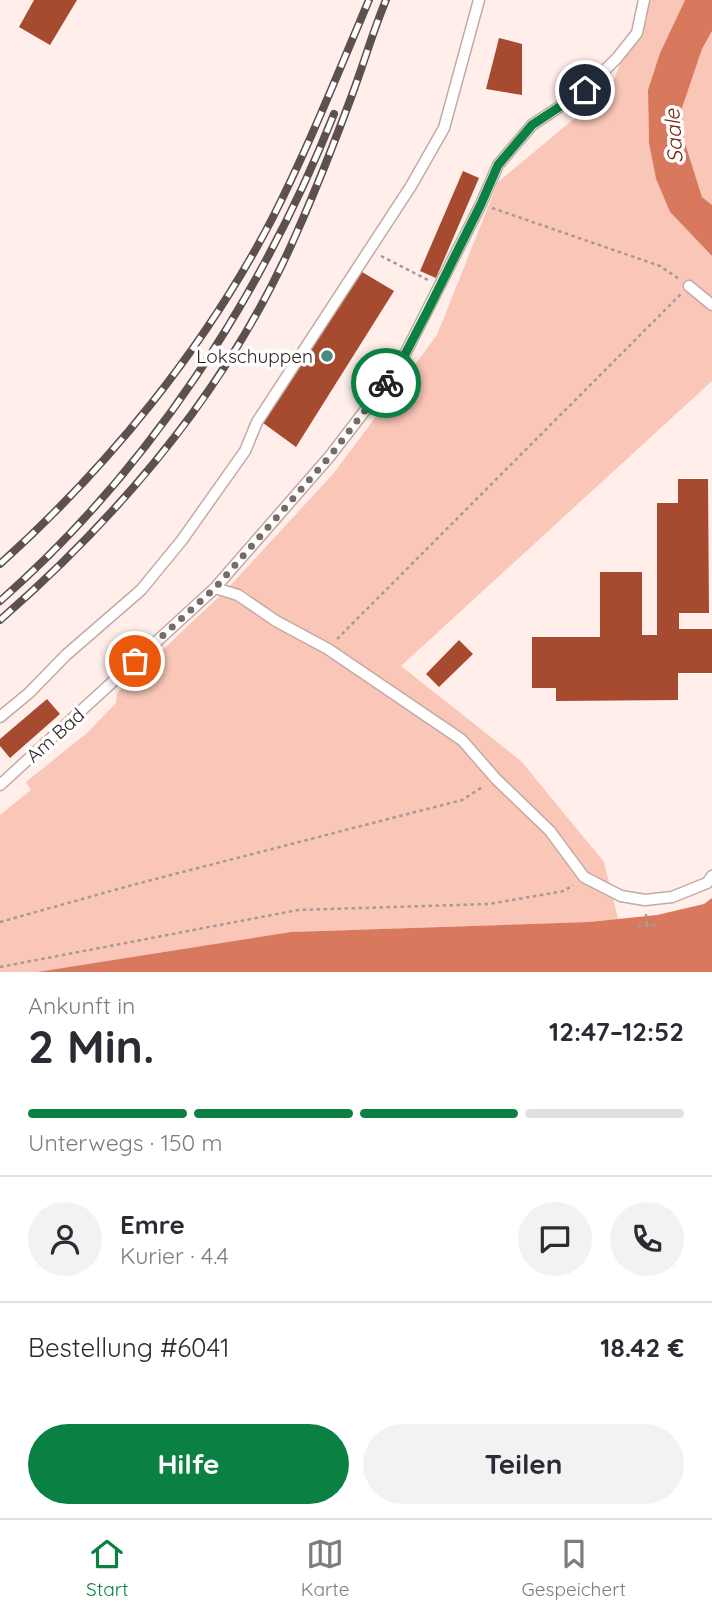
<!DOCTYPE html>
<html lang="de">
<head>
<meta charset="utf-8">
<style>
  :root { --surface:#fff; --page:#f2f2f3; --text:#2b2b33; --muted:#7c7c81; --line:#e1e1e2; --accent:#0b8043 }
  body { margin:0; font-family:Quicksand,sans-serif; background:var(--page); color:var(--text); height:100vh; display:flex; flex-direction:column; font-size:26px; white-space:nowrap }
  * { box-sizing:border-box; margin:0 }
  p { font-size:23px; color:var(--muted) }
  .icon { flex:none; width:38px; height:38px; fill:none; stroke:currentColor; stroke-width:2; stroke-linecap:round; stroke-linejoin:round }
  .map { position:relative; height:972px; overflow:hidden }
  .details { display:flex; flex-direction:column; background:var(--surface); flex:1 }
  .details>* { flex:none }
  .pin { position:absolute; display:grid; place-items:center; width:60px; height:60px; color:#fff; margin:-30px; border:4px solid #fff; border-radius:50%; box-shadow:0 2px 7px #0007 }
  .courier { position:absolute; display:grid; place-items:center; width:70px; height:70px; margin:-35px; border:5px solid #0b8043; border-radius:50%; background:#fff; color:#222; box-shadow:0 2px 9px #0007 }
  .overview em { font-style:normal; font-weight:700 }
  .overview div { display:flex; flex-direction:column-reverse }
  .overview { display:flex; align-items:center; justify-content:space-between; height:119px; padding:0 28px }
  h1 { font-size:46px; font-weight:700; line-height:52px }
  .bar { display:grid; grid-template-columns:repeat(4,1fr); gap:10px 7px; align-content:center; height:84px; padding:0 28px }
  .bar i { height:9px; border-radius:5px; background:var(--line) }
  .bar .current { background:var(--accent) }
  .bar p { grid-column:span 4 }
  .line { display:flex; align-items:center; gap:18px; padding:0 28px; border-top:2px solid var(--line) }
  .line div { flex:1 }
  .round { display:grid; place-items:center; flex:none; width:74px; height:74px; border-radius:37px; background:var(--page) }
  .primary-button { display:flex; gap:14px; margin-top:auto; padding:14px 28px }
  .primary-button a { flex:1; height:80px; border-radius:42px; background:var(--accent); color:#fff; font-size:28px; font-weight:700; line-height:80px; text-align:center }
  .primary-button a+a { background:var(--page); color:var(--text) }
  .tab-bar { display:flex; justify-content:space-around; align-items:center; height:98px; border-top:2px solid var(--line); background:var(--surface); font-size:19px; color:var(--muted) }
  .tab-bar a { display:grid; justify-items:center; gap:4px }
  .tab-bar .current { color:var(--accent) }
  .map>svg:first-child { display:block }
</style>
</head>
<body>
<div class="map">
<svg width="712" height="972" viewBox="0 0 712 972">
  <rect width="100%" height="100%" fill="#ffeeea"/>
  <path fill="#f9c6b7" d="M 643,0 L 685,0 L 660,53 L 648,90 L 649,143 L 656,179 L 670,212 L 712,256 L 712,381 L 401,666 L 521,761 L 604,862 L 618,919 L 589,922 L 291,932 L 37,972 L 0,972 L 0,815 L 31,790 L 26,782 L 87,733 L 116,703 L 117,693 L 226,590 L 333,474 L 437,335 L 498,182 L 611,88 Z
    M 712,31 L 712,205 L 702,197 L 684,140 L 682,108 L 702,49 Z"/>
  <path fill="#d8785c" d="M 685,0 L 712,0 L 712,31 L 702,49 L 682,108 L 684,140 L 702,197 L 712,205 L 712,256 L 670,212 L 656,179 L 649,143 L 648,90 L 660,53 Z
    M 712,898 L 712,972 L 37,972 L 291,932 L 589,922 L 657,915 L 704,904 Z"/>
  <path fill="#a64a30" d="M 34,0 L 77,0 L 50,45 L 19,27 Z
    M 499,38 L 522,44 L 522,95 L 486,89 Z
    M 463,171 L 479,178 L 436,278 L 420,271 Z
    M 357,269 L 394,291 L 296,447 L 259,420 Z
    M 678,479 L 708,479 L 709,613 L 679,613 L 679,629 L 712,629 L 712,673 L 678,673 L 678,700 L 556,701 L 556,688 L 532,688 L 532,637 L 600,637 L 600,572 L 642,572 L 642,635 L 657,635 L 657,503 L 678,503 Z
    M 459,640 L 473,654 L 439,687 L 426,674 Z
    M 47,699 L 60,714 L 10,758 L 0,746 L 0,739 Z"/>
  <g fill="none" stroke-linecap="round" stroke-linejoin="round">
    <defs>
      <path id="lane" d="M 689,286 L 712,305
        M 215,588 L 238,595 L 276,621 L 328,649 L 462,740 L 496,779 L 550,831 L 584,877 L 621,896 L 645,900 L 672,897 L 707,883 L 712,876
        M 0,717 L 29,693 L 66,655 L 141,590 L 182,540 L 245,451 L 257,422 L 411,186 L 444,128 L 479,0
        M 0,785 L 215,588 L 330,456 L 399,366 L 481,204 L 498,165 L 532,125 L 585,90 L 617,58 L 637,33 L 644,0"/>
    </defs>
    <use href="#lane" stroke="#c3aaa3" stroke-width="13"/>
    <path stroke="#a79995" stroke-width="2.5" stroke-dasharray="3.5 3.5" stroke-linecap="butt" d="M 492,208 L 660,266 L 679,279
      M 381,256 L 428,280
      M 337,639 L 681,294
      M 646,914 L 647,925
      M 0,922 L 136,884 L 462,800 L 484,786
      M 638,926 L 657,925
      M 0,967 L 298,910 L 489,904 L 564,891 L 573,885"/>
    <use href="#lane" stroke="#fff" stroke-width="10"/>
    <defs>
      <path id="rail" d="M 0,564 C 108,467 205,348 272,219 C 308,148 338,73 369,0
        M 0,601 C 149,470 261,297 334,114
        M 0,620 C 124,512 231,385 297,232 C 317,187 335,141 352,95 C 364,63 373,31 386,0"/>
    </defs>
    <use href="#rail" stroke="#5c514e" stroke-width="8"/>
    <use href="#rail" stroke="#fff" stroke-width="5" stroke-dasharray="16" stroke-linecap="butt"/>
  </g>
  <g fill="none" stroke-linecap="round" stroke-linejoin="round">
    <path stroke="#776b68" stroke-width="7" stroke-dasharray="0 12.6" d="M 135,661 L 215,588 L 330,456 L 386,383"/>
    <path stroke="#0b8043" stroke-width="9" d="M 386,383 L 399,366 L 428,310 L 481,204 L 498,165 L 532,125 L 585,90"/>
  </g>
  <circle fill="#458c85" stroke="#fff" stroke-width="2.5" cx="327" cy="356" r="7"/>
  <g text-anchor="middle" stroke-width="7" stroke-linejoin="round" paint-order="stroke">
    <g font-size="19" fill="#2e2522" stroke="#fff" text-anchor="end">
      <text x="313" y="363">Lokschuppen</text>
    </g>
    <g font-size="19" fill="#2e2522" stroke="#fff">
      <text transform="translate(55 735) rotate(-42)" y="7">Am Bad</text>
    </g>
    <g font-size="21" font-style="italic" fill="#741d00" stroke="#fff">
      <text transform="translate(674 136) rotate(-94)" y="7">Saale</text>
    </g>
  </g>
</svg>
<div class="pin" style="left:135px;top:661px;background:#ea580c"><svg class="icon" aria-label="bag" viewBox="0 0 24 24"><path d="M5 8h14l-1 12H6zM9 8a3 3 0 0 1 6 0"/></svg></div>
<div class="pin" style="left:585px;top:90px;background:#1f2937"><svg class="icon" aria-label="home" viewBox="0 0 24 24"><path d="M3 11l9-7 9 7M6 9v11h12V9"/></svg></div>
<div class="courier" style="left:386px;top:383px"><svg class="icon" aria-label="bike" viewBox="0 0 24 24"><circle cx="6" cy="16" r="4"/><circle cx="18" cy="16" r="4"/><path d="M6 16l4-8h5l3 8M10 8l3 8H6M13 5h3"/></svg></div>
</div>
<section class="details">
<div class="overview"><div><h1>2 Min.</h1><p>Ankunft in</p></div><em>12:47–12:52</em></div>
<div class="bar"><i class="current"></i><i class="current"></i><i class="current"></i><i></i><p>Unterwegs · 150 m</p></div>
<div class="line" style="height:126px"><a class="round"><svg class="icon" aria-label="person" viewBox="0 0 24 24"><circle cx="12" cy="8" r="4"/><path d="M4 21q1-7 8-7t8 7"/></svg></a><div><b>Emre</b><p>Kurier · 4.4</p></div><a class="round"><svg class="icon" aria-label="chat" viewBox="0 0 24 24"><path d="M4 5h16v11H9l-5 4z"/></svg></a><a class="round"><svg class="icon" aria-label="phone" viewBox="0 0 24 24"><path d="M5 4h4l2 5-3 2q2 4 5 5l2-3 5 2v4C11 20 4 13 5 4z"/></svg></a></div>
<div class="line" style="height:91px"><div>Bestellung #6041</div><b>18.42 €</b></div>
<div class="primary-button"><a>Hilfe</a><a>Teilen</a></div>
</section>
<nav class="tab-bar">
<a class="current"><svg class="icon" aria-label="home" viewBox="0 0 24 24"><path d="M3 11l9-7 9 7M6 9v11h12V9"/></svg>Start</a>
<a><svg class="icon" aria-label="map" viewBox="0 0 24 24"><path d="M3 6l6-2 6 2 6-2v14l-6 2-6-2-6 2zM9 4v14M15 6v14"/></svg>Karte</a>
<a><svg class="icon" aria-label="saved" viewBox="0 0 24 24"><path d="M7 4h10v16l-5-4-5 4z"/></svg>Gespeichert</a>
</nav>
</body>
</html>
